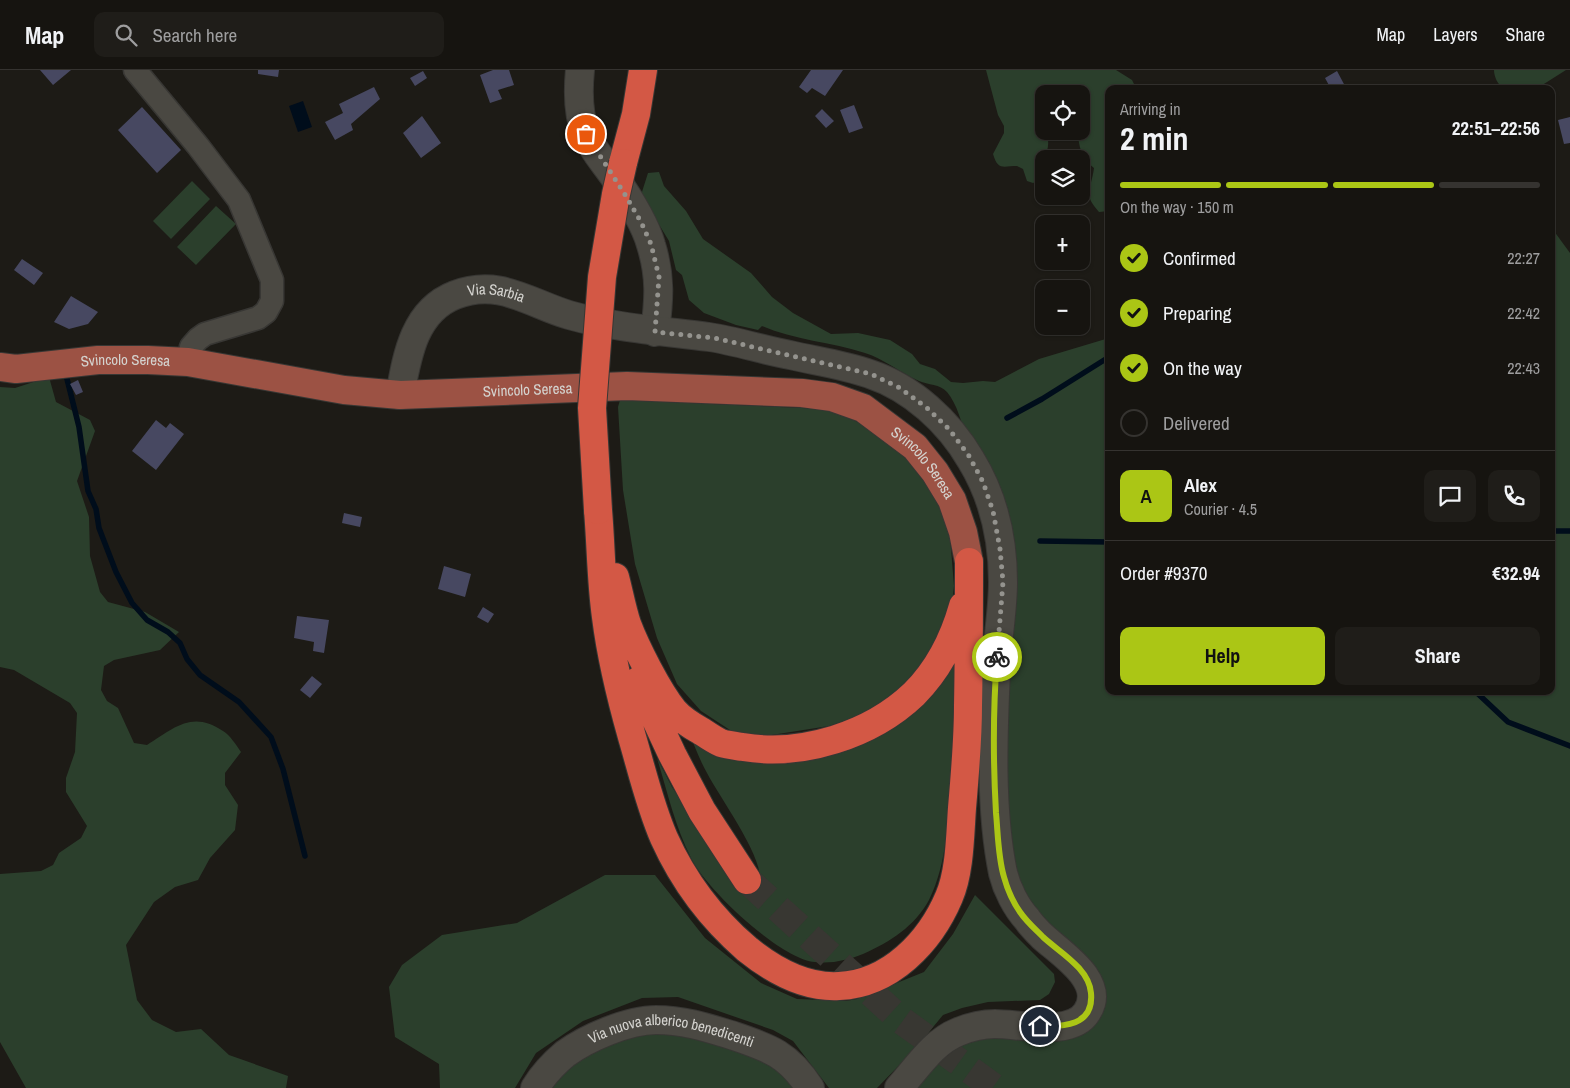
<!DOCTYPE html>
<html lang="en">
<head>
<meta charset="utf-8">
<style>
  :root { --surface:#161410; --page:#1f1d19; --text:#f1f3f6; --muted:#9e9e9f; --line:#353330; --accent:#abc615 }
  body { margin:0; font-family:"Archivo Narrow",sans-serif; background:var(--page); color:var(--text); height:100vh; display:flex; flex-direction:column; font-size:19px; white-space:nowrap }
  * { box-sizing:border-box; margin:0 }
  p { font-size:16px; color:var(--muted) }
  .icon { flex:none; width:28px; height:28px; fill:none; stroke:currentColor; stroke-width:2; stroke-linecap:round; stroke-linejoin:round }
  .map { position:relative; flex:1; overflow:hidden }
  .details { position:absolute; left:1105px; top:15px; width:450px; height:610px; display:flex; flex-direction:column; background:var(--surface); border-radius:10px; box-shadow:0 1px 4px #0004,0 0 0 1px var(--line) }
  .details>* { flex:none }
  .controls { position:absolute; left:1035px; top:15px; display:grid; gap:10px }
  .controls a { display:grid; place-items:center; width:55px; height:55px; border-radius:10px; background:var(--surface); box-shadow:0 1px 4px #0004,0 0 0 1px var(--line); font-size:25px }
  .pin { position:absolute; display:grid; place-items:center; width:42px; height:42px; color:#fff; margin:-21px; border:2px solid #fff; border-radius:50%; box-shadow:0 1px 5px #0007 }
  .courier { position:absolute; display:grid; place-items:center; width:50px; height:50px; margin:-25px; border:4px solid #abc615; border-radius:50%; background:#fff; color:#222; box-shadow:0 1px 6px #0007 }
  .overview em { font-style:normal; font-weight:800 }
  .overview div { display:flex; flex-direction:column-reverse }
  .overview { display:flex; align-items:center; justify-content:space-between; height:85px; padding:0 15px }
  h1 { font-size:32px; font-weight:800; line-height:38px }
  .bar { display:grid; grid-template-columns:repeat(4,1fr); gap:8px 5px; align-content:center; height:60px; padding:0 15px }
  .bar i { height:6px; border-radius:4px; background:var(--line) }
  .bar .current { background:var(--accent) }
  .bar p { grid-column:span 4 }
  .line { display:flex; align-items:center; gap:12px; padding:0 15px; border-top:1px solid var(--line) }
  .line div { flex:1 }
  .round { display:grid; place-items:center; flex:none; width:52px; height:52px; border-radius:10px; background:var(--page) }
  ol { padding:0 15px; list-style:none }
  li { display:flex; align-items:center; gap:15px; height:55px }
  li p { margin-inline-start:auto }
  li .icon { padding:5px; border-radius:50%; background:var(--accent); color:#111; stroke-width:4 }
  li:last-child { color:var(--muted) }
  li i { width:28px; height:28px; border:2px solid var(--line); border-radius:50% }
  .cta { display:flex; gap:10px; margin-top:auto; padding:10px 15px }
  .cta a { flex:1; height:58px; border-radius:10px; background:var(--accent); color:#111; font-size:20px; font-weight:800; line-height:58px; text-align:center }
  .cta a+a { background:var(--page); color:var(--text) }
  header { display:flex; align-items:center; gap:30px; box-sizing:border-box; height:70px; padding:0 25px; background:var(--surface); border-bottom:1px solid var(--line) }
  header strong { font-size:24px }
  nav { display:flex; gap:28px; margin-inline-start:auto; font-size:18px }
  .search { width:350px; height:45px; background:var(--page); display:flex; align-items:center; gap:12px; box-sizing:border-box; padding:0 18px; border-radius:10px; color:var(--muted); font-size:19px }
  .map>svg:first-child { display:block }
</style>
</head>
<body>
<header>
<strong>Map</strong>
<div class="search"><svg class="icon" aria-label="search" viewBox="0 0 24 24"><circle cx="10" cy="10" r="6"/><path d="M15 15l6 6"/></svg>Search here</div>
<nav><a>Map</a><a>Layers</a><a>Share</a></nav>
</header>
<div class="map">
<svg width="1570" height="1018" viewBox="0 0 1570 1018">
  <rect width="100%" height="100%" fill="#1d1b16"/>
  <path fill="#2b3f2c" d="M 986,0 L 1116,0 L 1132,10 L 1135,16 L 1133,19 L 1109,19 L 1109,141 L 1099,142 C 1082,123 1091,121 1094,98 C 1082,89 1078,76 1078,61 L 1081,61 L 1081,24 L 1044,24 L 1044,31 L 1036,37 C 1034,44 1032,56 1038,62 C 1041,65 1045,66 1048,70 C 1049,77 1046,82 1046,89 L 1044,89 L 1044,103 L 1039,111 L 1033,113 L 1027,111 L 1023,99 L 1017,96 C 1003,96 998,101 993,84 L 1004,63 L 1004,56 L 998,45 Z
    M 1494,0 L 1566,0 L 1536,19 L 1504,19 C 1498,15 1494,7 1494,0 Z
    M 659,102 L 664,116 L 686,141 L 703,169 L 751,203 L 772,227 L 793,243 L 831,264 L 858,263 L 890,270 L 912,284 L 920,294 L 935,299 L 951,312 L 963,313 L 983,311 L 995,312 L 1039,289 L 1109,268 L 1109,621 L 1551,621 L 1551,157 L 1570,183 L 1570,1018 L 915,1018 C 930,1004 945,980 962,971 C 981,961 1042,965 1067,965 L 1100,911 L 1091,892 L 1042,851 L 1020,816 L 1015,794 L 1009,756 L 1004,669 L 1010,561 L 966,368 C 962,353 957,334 947,322 C 940,314 928,315 919,311 C 901,303 884,289 865,283 C 831,272 794,270 762,256 L 758,260 L 736,255 L 704,243 L 689,230 L 682,205 L 676,200 L 669,171 L 641,125 L 648,103 Z
    M 192,111 L 210,129 L 171,169 L 153,151 Z
    M 216,136 L 236,154 L 196,195 L 177,177 Z
    M 49,307 L 56,332 L 90,350 L 95,361 L 77,411 L 89,447 L 90,486 L 100,522 L 108,532 L 145,542 L 179,562 L 160,580 L 114,590 L 104,596 L 101,620 L 107,631 L 118,638 L 134,673 L 147,675 C 174,658 192,640 223,661 C 230,665 236,675 241,682 L 225,703 L 225,715 L 238,735 L 235,760 L 210,788 L 198,810 L 175,817 L 154,832 L 126,875 L 137,930 L 152,950 L 176,962 L 201,959 L 229,985 L 288,1006 L 286,1018 L 26,1018 L 0,972 L 0,804 L 41,801 L 53,795 L 59,783 L 81,768 L 87,756 L 66,722 L 66,708 L 75,682 L 77,643 L 70,633 L 14,600 L 0,597 L 0,317 L 15,318 Z
    M 620,330 L 825,339 L 852,349 L 883,367 L 912,393 L 944,441 L 950,466 L 954,516 L 952,534 L 933,581 L 909,611 L 883,633 L 863,645 L 829,656 L 759,667 L 733,662 L 701,641 L 677,614 L 657,568 L 635,494 L 623,420 L 618,337 Z
    M 960,584 C 957,624 954,664 951,704 C 948,746 948,792 929,830 C 915,856 890,872 863,884 C 848,890 832,894 815,892 C 780,889 706,819 691,788 C 675,756 667,721 657,688 L 672,717 L 731,807 L 760,810 C 762,785 720,728 707,703 C 699,689 693,672 687,657 L 713,675 L 848,671 Z
    M 605,805 L 655,805 L 705,868 L 761,913 L 797,929 L 846,931 L 857,929 L 924,902 L 953,864 L 975,825 L 1054,904 L 1055,912 L 1049,924 L 1040,930 L 988,932 L 962,938 L 943,945 L 915,979 L 877,1018 L 829,1018 L 793,971 L 773,960 L 678,927 L 642,928 L 583,951 L 536,983 L 515,1018 L 440,1018 L 439,994 L 395,967 L 389,917 L 402,895 L 442,865 L 517,853 Z
    M 667,962 L 709,969 L 769,991 L 786,1006 L 795,1018 L 550,1018 L 574,994 L 606,975 L 633,963 Z"/>
  <path fill="#000d1b" d="M 303,31 L 312,57 L 298,62 L 289,36 Z"/>
  <g fill="none" stroke-linecap="round" stroke-linejoin="round">
    <path stroke="#000d1b" stroke-width="5.5" d="M 65,301 L 79,357 L 88,421 L 96,439 L 99,458 L 116,502 L 132,533 L 147,550 L 168,562 L 180,573 L 187,589 L 200,605 L 239,632 L 271,667 L 283,699 L 305,786
      M 1007,348 L 1042,329 L 1109,287
      M 1551,461 L 1570,461
      M 1040,471 L 1109,472
      M 1475,621 L 1508,652 L 1570,676"/>
  </g>
  <path fill="#474861" d="M 40,0 L 71,0 L 53,15 Z
    M 258,0 L 279,0 L 278,7 L 258,4 Z
    M 493,0 L 509,0 L 514,15 L 498,20 L 502,29 L 490,33 L 480,5 Z
    M 811,0 L 843,0 L 825,26 L 812,18 L 807,23 L 799,17 Z
    M 423,1 L 427,8 L 415,16 L 410,8 Z
    M 1337,1 L 1345,16 L 1340,19 L 1331,19 L 1325,8 Z
    M 374,17 L 380,29 L 351,54 L 353,60 L 335,70 L 325,52 L 343,43 L 339,34 Z
    M 854,35 L 863,58 L 849,63 L 840,40 Z
    M 142,37 L 181,80 L 157,103 L 118,60 Z
    M 822,39 L 834,51 L 826,58 L 815,46 Z
    M 422,46 L 441,73 L 421,88 L 403,63 Z
    M 1570,47 L 1570,73 L 1564,74 L 1558,50 Z
    M 22,189 L 43,203 L 34,215 L 14,200 Z
    M 71,226 L 98,242 L 88,254 L 69,259 L 54,252 Z
    M 78,310 L 83,322 L 76,325 L 70,314 Z
    M 156,350 L 166,358 L 170,353 L 184,364 L 156,400 L 132,381 Z
    M 344,443 L 362,447 L 360,457 L 342,453 Z
    M 444,496 L 471,504 L 465,527 L 438,519 Z
    M 483,537 L 494,544 L 488,553 L 477,547 Z
    M 297,546 L 329,550 L 324,583 L 313,581 L 314,572 L 294,568 Z
    M 312,606 L 322,614 L 310,628 L 300,620 Z"/>
  <g fill="none" stroke-linecap="round" stroke-linejoin="round">
    <path stroke="#383732" stroke-width="28" stroke-dasharray="28 14" stroke-linecap="butt" d="M 747,810 L 901,950 L 995,1018"/>
    <defs>
      <path id="street" d="M 135,0 L 198,76 L 239,130 L 272,210 L 272,231 L 266,242 L 258,248 L 205,264 L 198,269 L 191,277 L 188,292"/>
      <g id="secondary">
        <path d="M 580,0 C 578,20 578,45 586,64 C 592,79 604,92 613,105 C 627,125 645,153 651,175 C 661,207 659,230 655,262"/>
        <path id="s1" d="M 400,325 C 407,286 414,241 455,225 C 499,208 529,233 569,245 C 615,258 663,261 709,267 C 736,271 763,280 790,285 C 816,291 845,295 870,304 C 912,318 949,352 971,390 C 993,426 1003,469 1003,512 C 1003,541 997,571 996,601 C 993,666 990,739 1003,803 C 1007,819 1016,837 1027,849 C 1031,855 1037,861 1042,866 C 1060,883 1107,911 1087,942 C 1072,967 1020,954 995,954 C 982,954 970,957 958,962 C 933,972 917,998 899,1018"/>
        <path id="s2" d="M 535,1018 C 543,1005 553,994 565,984 C 587,968 628,950 656,950 C 684,950 708,958 734,966 C 770,978 789,985 810,1018"/>
      </g>
      <g id="primary">
        <path id="s3" d="M 0,297 L 16,299 L 98,290 L 148,290 L 188,292 L 344,320 L 400,325 L 627,316 L 802,323 L 832,327 L 863,338 L 915,377 L 935,402 L 952,430 L 963,462 L 969,492"/>
      </g>
      <path id="highway" d="M 623,93 L 636,44 L 643,0
        M 598,440 C 601,475 601,512 606,547 C 611,587 621,628 632,667 C 642,701 650,736 664,768 C 683,810 712,849 747,879 C 773,900 805,918 839,916 C 890,914 930,872 949,827 C 960,802 960,765 962,738 C 965,704 968,670 968,636 C 969,588 969,540 969,492
        M 615,507 C 619,522 622,539 627,554 C 636,578 658,621 674,641 C 681,649 692,656 701,661 C 707,665 714,670 721,673 C 727,675 736,676 743,677 C 802,687 871,665 914,624 C 938,600 954,568 963,536
        M 638,611 L 672,684 L 702,741 L 747,810"/>
    </defs>
    <use href="#street" stroke="#383734" stroke-width="25"/>
    <use href="#secondary" stroke="#383734" stroke-width="30"/>
    <use href="#primary" stroke="#383734" stroke-width="30"/>
    <use href="#highway" stroke="#383734" stroke-width="30"/>
    <use href="#street" stroke="#4a4842" stroke-width="22"/>
    <use href="#secondary" stroke="#4a4842" stroke-width="28"/>
    <use href="#primary" stroke="#9c5244" stroke-width="28"/>
    <use href="#highway" stroke="#d35845" stroke-width="28"/>
    <defs>
      <path id="highway-bridge" d="M 598,440 L 592,338 L 602,207 L 616,124 L 623,93"/>
    </defs>
    <use href="#highway-bridge" stroke="#383734" stroke-width="30" stroke-linecap="butt"/>
    <use href="#highway-bridge" stroke="#d35845" stroke-width="28"/>
  </g>
  <g fill="none" stroke-linecap="round" stroke-linejoin="round">
    <path stroke="#94938e" stroke-width="5" stroke-dasharray="0 9" d="M 586,64 L 624,123 L 641,152 L 651,174 L 659,207 L 655,262 L 714,268 L 871,304 L 900,318 L 927,338 L 949,359 L 969,386 L 983,412 L 993,441 L 1000,479 L 1003,512 L 997,587"/>
    <path stroke="#abc615" stroke-width="6" d="M 997,587 C 993,639 993,691 996,743 C 998,764 998,787 1004,807 C 1007,818 1013,832 1020,842 C 1026,851 1035,859 1043,867 C 1059,882 1089,898 1091,923 C 1094,956 1063,957 1040,956"/>
  </g>
  <g text-anchor="middle" stroke-width="4.5" stroke-linejoin="round" paint-order="stroke">
    <g font-size="15" fill="#d4d3cf" stroke="#14120d">
      <text dy="5" stroke="none"><textPath href="#s1" startOffset="162">Via Sarbia</textPath></text>
      <text dy="5" stroke="none"><textPath href="#s3" startOffset="126">Svincolo Seresa</textPath></text>
      <text dy="5" stroke="none"><textPath href="#s3" startOffset="531">Svincolo Seresa</textPath></text>
      <text dy="5" stroke="none"><textPath href="#s3" startOffset="951">Svincolo Seresa</textPath></text>
      <text dy="5" stroke="none"><textPath href="#s2" startOffset="159">Via nuova alberico benedicenti</textPath></text>
    </g>
  </g>
</svg>
<div class="controls">
<a><svg class="icon" aria-label="locate" viewBox="0 0 24 24"><circle cx="12" cy="12" r="6"/><path d="M12 2v4M12 18v4M2 12h4M18 12h4"/></svg></a>
<a><svg class="icon" aria-label="layers" viewBox="0 0 24 24"><path d="M12 4l9 5-9 5-9-5zM3 14l9 5 9-5"/></svg></a>
<a>+</a>
<a>−</a>
</div>
<div class="pin" style="left:586px;top:64px;background:#ea580c"><svg class="icon" aria-label="bag" viewBox="0 0 24 24"><path d="M5 8h14l-1 12H6zM9 8a3 3 0 0 1 6 0"/></svg></div>
<div class="pin" style="left:1040px;top:956px;background:#1f2937"><svg class="icon" aria-label="home" viewBox="0 0 24 24"><path d="M3 11l9-7 9 7M6 9v11h12V9"/></svg></div>
<div class="courier" style="left:997px;top:587px"><svg class="icon" aria-label="bike" viewBox="0 0 24 24"><circle cx="6" cy="16" r="4"/><circle cx="18" cy="16" r="4"/><path d="M6 16l4-8h5l3 8M10 8l3 8H6M13 5h3"/></svg></div>
<section class="details">
<div class="overview"><div><h1>2 min</h1><p>Arriving in</p></div><em>22:51–22:56</em></div>
<div class="bar"><i class="current"></i><i class="current"></i><i class="current"></i><i></i><p>On the way · 150 m</p></div>
<ol>
<li><svg class="icon" aria-label="check" viewBox="0 0 24 24"><path d="M5 12l5 5 9-10"/></svg>Confirmed<p>22:27</p></li>
<li><svg class="icon" aria-label="check" viewBox="0 0 24 24"><path d="M5 12l5 5 9-10"/></svg>Preparing<p>22:42</p></li>
<li><svg class="icon" aria-label="check" viewBox="0 0 24 24"><path d="M5 12l5 5 9-10"/></svg>On the way<p>22:43</p></li>
<li><i></i>Delivered</li>
</ol>
<div class="line" style="height:90px"><b class="round" style="background:var(--accent);color:#111">A</b><div><b>Alex</b><p>Courier · 4.5</p></div><a class="round"><svg class="icon" aria-label="chat" viewBox="0 0 24 24"><path d="M4 5h16v11H9l-5 4z"/></svg></a><a class="round"><svg class="icon" aria-label="phone" viewBox="0 0 24 24"><path d="M5 4h4l2 5-3 2q2 4 5 5l2-3 5 2v4C11 20 4 13 5 4z"/></svg></a></div>
<div class="line" style="height:65px"><div>Order #9370</div><b>€32.94</b></div>
<div class="cta"><a>Help</a><a>Share</a></div>
</section>
</div>
</body>
</html>
